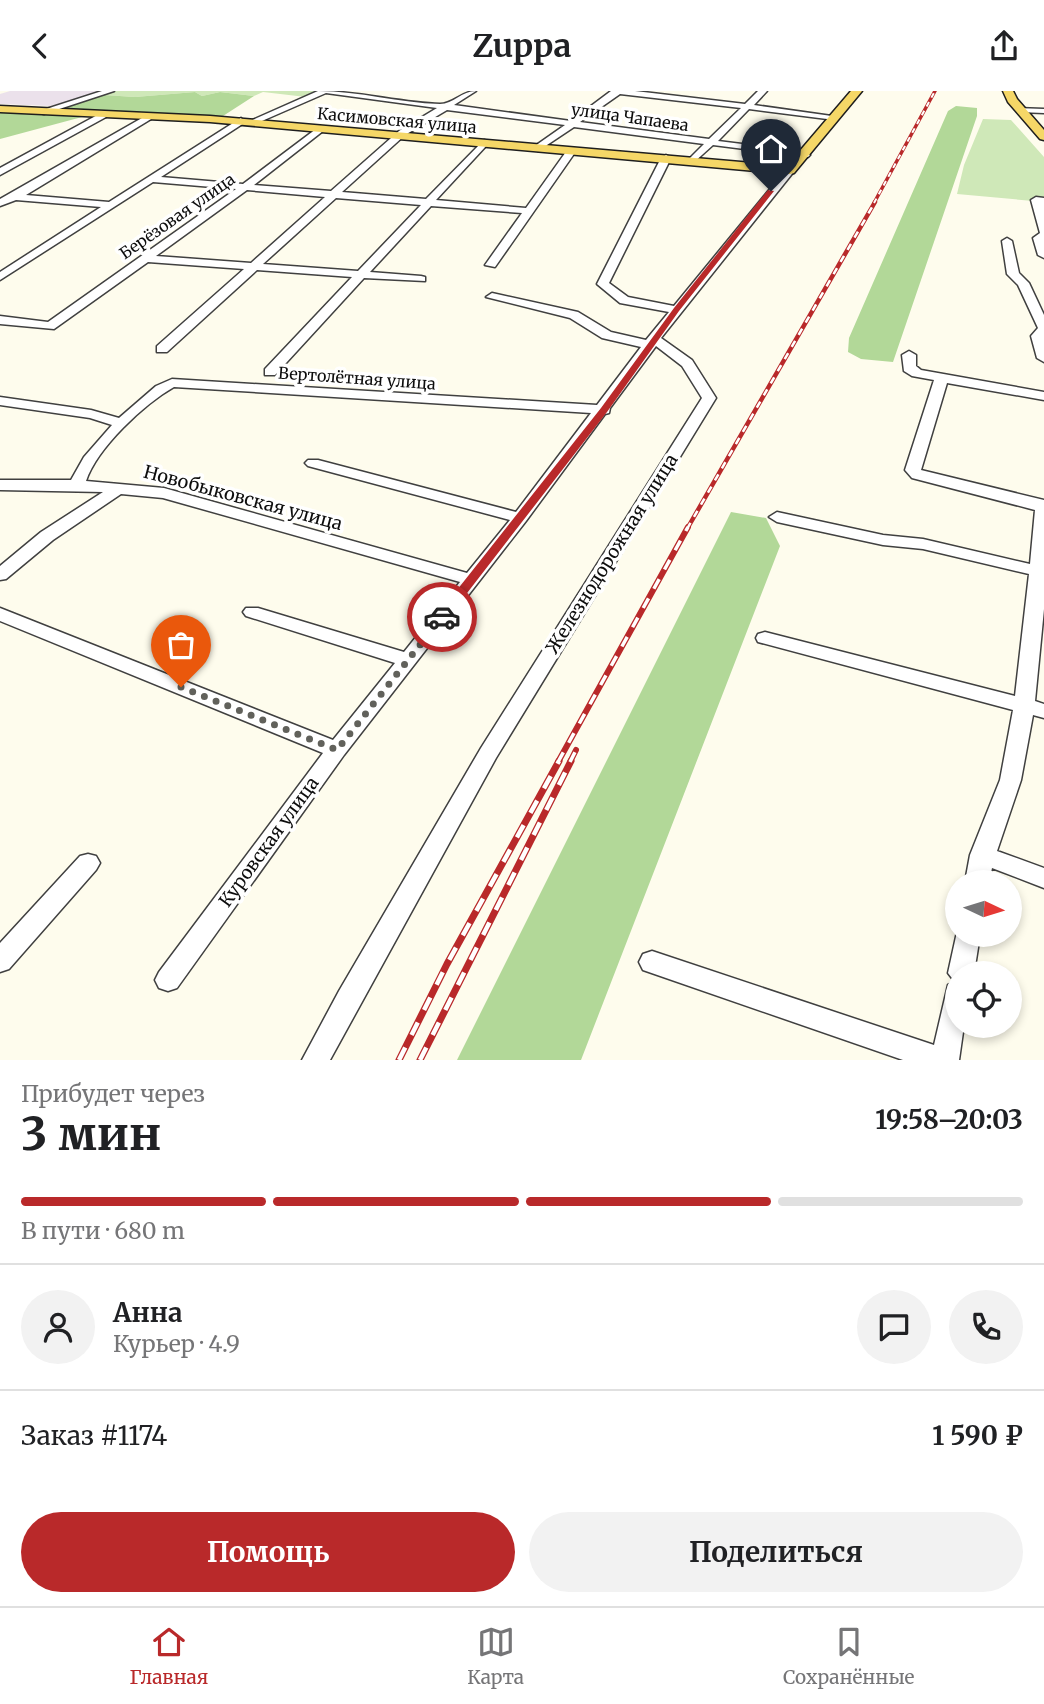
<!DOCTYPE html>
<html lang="ru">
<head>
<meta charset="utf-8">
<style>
  :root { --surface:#fff; --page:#f2f2f2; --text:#202124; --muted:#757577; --line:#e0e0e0; --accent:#b9292a }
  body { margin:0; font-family:Merriweather,serif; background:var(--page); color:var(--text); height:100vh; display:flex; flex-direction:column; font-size:26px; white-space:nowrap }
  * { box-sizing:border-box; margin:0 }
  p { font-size:23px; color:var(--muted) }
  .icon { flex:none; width:38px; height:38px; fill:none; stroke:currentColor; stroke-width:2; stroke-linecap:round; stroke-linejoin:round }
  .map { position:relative; height:969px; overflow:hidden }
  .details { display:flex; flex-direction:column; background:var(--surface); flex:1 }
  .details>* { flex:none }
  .needle { width:46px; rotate:94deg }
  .controls { position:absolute; left:945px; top:779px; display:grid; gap:14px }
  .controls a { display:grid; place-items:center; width:77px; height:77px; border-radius:50%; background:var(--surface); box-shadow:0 4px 10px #0003; font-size:35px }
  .pin { position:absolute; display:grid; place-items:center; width:60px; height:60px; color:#fff; margin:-72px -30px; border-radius:50% 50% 50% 0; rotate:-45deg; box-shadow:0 0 7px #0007 }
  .pin .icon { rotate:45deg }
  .courier { position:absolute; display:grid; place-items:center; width:70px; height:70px; margin:-35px; border:5px solid #b9292a; border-radius:50%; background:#fff; color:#222; box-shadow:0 2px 9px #0007 }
  .summary em { font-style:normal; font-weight:700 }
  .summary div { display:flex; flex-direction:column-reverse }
  .summary { display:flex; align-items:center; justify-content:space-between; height:119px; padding:0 21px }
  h1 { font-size:46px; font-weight:700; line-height:52px }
  .bar { display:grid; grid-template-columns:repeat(4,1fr); gap:10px 7px; align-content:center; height:84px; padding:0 21px }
  .bar i { height:9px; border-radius:5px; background:var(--line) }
  .bar .active { background:var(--accent) }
  .bar p { grid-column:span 4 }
  .line { display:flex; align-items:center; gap:18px; padding:0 21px; border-top:2px solid var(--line) }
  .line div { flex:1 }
  .round { display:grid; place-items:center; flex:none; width:74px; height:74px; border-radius:37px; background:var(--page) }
  .primary-button { display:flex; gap:14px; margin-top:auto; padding:14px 21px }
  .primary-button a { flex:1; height:80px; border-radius:42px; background:var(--accent); color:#fff; font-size:28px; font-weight:700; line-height:80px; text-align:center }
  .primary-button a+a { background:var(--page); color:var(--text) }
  header { display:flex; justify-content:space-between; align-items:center; height:91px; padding:0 21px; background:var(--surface); font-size:32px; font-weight:700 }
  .tab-bar { display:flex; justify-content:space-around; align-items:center; height:98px; border-top:2px solid var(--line); background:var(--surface); font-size:19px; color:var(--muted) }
  .tab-bar a { display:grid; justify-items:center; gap:4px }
  .tab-bar .active { color:var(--accent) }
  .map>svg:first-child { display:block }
</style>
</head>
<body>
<header><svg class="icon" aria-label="back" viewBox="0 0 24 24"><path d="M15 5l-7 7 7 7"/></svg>Zuppa<svg class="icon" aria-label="share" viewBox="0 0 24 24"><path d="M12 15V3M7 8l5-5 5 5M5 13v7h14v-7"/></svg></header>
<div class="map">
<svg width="1044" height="969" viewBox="0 0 1044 969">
  <rect width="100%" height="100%" fill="#fefced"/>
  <path fill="#ebe1eb" d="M 10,0 L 104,0 L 51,15 L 0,13 L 0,3 Z"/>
  <path fill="#cfe8b8" d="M 113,0 L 318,0 L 306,6 L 263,1 L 254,5 L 220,1 L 202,5 L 195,1 L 135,6 L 104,4 Z
    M 983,28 L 1011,29 L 1044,66 L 1044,111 L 957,103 L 964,74 Z"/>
  <path fill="#b2d898" d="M 195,1 L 202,5 L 220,1 L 254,5 L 223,25 L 51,19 L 104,4 L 135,6 Z
    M 956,15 L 977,17 L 977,25 L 893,271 L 861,268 L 848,261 L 849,247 L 948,20 Z
    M 0,19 L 81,24 L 82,26 L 0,48 Z
    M 731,421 L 766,427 L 780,455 L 581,969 L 457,969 Z"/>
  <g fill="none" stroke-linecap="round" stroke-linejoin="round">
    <defs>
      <path id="minor" d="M 102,0 L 114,0 L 44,23 L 37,21 Z
        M 318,0 C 360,0 399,12 440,13 C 453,13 462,0 476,0 L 454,14 L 571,30 L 611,0 L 635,0 L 745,13 L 758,0 L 767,0 L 754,14 L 839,26 L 835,29 L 749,18 L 718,50 L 805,61 L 810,64 L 808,66 L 713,54 L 692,73 L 687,70 L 704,53 L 574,36 L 538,60 L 533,57 L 535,55 L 565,34 L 447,19 L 405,44 L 342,101 L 426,108 L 484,49 L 487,50 L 487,54 L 436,109 L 526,117 L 568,58 L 576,60 L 495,176 L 485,174 L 522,122 L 431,115 L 370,181 L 421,185 L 425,186 L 425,190 L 364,187 L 275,284 L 265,284 L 265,278 L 352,186 L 257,179 L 167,261 L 157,261 L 157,255 L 244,178 L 148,171 L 54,238 L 0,233 L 0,225 L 48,231 L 236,98 L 153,91 L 0,189 L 0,181 L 101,116 L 16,109 L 0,115 L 0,108 L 149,23 L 156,25 L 26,104 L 109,111 L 241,27 L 244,32 L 161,86 L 243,93 L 320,35 L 323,40 L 254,94 L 331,100 L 399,40 L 437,17 L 326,2 L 255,33 L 248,31 ZM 620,3 L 741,17 L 709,48 L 580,31 ZM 247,99 L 325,106 L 251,172 L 156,165 ZM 336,107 L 421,114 L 358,180 L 263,173 Z
        M 1016,17 L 1044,18 L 1044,22 L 1019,21 Z
        M 103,21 L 106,26 L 0,84 L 0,77 Z
        M 666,64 L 671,67 L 609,192 L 628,206 L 674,215 L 787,77 L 795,79 L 661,247 L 692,269 L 716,307 L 496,667 L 330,969 L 302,969 L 339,900 L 481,657 L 702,307 L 682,275 L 656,255 L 610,317 L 609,322 L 605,323 L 526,430 L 344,664 L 177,897 L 168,900 L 159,897 L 155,889 L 159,881 L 323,662 L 0,530 L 0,517 L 333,649 L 395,572 L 246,525 L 243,521 L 246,517 L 258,517 L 404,561 L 460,491 L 163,407 L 121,403 L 53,449 L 6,488 L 0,489 L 0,475 L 41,441 L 103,401 L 0,399 L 0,389 L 71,389 L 84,366 L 112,334 L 90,327 L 0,314 L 0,306 L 91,319 L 119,327 L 156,295 L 172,288 L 597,314 L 641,256 L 602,247 L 570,227 L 486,206 L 492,202 L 578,221 L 611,241 L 646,249 L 669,221 L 620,212 L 597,193 L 661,67 ZM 174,296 L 591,322 L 516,421 L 318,369 L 308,369 L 305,372 L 308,375 L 510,429 L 467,482 L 164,397 L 86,390 C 97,357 144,313 174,296 Z
        M 1036,106 L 1044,107 L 1044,167 L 1038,164 L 1033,147 L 1040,142 L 1031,109 Z
        M 1007,147 L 1012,150 L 1019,182 L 1029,192 L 1044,224 L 1044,271 L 1037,267 L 1031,245 L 1038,237 L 1018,194 L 1007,183 L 1002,150 Z
        M 909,260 L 916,264 L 916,275 L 921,279 L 1044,301 L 1044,309 L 947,292 L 921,379 L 1044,409 L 1044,518 L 1035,610 L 1044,613 L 1044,627 L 1033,624 L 1021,689 L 997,760 L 1044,777 L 1044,797 L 992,777 L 989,791 L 965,791 L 970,764 L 1000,689 L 1013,619 L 758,551 L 756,547 L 758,543 L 765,541 L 1015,605 L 1029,483 L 923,458 L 883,454 L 777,431 L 769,426 L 777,421 L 883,444 L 923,448 L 1030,473 L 1035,419 L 912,387 L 905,379 L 934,289 L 912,285 L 904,280 L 902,264 Z
        M 88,763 L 96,765 L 100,772 L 96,779 L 9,878 L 0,881 L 0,852 L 80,765 Z
        M 957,841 L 957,844 L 980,844 L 974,882 L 957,882 L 957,934 L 964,934 L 959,969 L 903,969 L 643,879 L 639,871 L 643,863 L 652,860 L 934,954 L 948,894 L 955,891 L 948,882 Z"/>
      <path id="major" d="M 851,0 L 862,0 L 794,82 L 790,83 L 210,31 L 0,21 L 0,15 L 210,25 L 787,75 Z
        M 1003,0 L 1013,0 L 1017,8 L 1044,39 L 1044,49 L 1040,48 L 1008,11 Z"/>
    </defs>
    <use href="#minor" stroke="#404040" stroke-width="3"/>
    <use href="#major" stroke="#1e1e1e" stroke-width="3"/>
    <use href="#minor" fill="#fff" fill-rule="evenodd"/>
    <use href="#major" fill="#f5d767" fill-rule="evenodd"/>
    <defs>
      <path id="rail-far3" d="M 874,112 L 935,0"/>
      <path id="rail-far2" d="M 687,438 L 875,111"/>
      <path id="rail-far1" d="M 558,671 L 688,436
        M 570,671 L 576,659"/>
      <path id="rail" d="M 399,969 L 447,873 L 559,670
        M 420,969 L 571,670"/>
    </defs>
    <use href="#rail-far3" stroke="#b9292a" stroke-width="3.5"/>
    <use href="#rail-far2" stroke="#b9292a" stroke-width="4.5"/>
    <use href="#rail-far1" stroke="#b9292a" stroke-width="6"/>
    <use href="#rail" stroke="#b9292a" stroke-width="7"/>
    <use href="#rail-far3" stroke="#fff" stroke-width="2" stroke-dasharray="5" stroke-linecap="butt"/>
    <use href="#rail-far2" stroke="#fff" stroke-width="2.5" stroke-dasharray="7" stroke-linecap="butt"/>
    <use href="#rail-far1" stroke="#fff" stroke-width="3.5" stroke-dasharray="11" stroke-linecap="butt"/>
    <use href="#rail" stroke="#fff" stroke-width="4.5" stroke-dasharray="14" stroke-linecap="butt"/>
  </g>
  <path fill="#b9292a" d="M 768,99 L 774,100 L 679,220 L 607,321 L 447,528 L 438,528 L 438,523 L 601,317 L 674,217 Z"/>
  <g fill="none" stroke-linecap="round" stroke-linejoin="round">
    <path stroke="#61615b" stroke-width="7" stroke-dasharray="0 12.6" d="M 181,596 L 337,659 L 442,526"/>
  </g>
  <g text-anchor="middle" stroke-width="7" stroke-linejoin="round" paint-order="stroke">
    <g font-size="16" fill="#0d0d0d" stroke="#fff">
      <text transform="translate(630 26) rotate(8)" y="6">улица Чапаева</text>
      <text transform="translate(397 29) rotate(5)" y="6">Касимовская улица</text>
      <text transform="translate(177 125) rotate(-35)" y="6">Берёзовая улица</text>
      <text transform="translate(357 287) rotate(4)" y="6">Вертолётная улица</text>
    </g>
    <g font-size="18" fill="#0d0d0d" stroke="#fff">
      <text transform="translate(243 407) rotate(15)" y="6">Новобыковская улица</text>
      <text transform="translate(612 463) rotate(-58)" y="6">Железнодорожная улица</text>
      <text transform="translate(269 751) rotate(-54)" y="6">Куровская улица</text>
    </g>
  </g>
</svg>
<div class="controls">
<a><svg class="needle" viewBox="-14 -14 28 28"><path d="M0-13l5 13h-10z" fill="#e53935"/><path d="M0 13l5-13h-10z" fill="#757577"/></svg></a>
<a><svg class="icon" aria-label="locate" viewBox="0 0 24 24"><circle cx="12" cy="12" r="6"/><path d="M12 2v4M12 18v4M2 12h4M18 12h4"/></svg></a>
</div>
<div class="pin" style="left:181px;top:596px;background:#ea580c"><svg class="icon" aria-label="bag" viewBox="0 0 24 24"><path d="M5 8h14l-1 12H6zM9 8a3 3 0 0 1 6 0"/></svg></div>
<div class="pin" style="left:771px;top:100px;background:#1f2937"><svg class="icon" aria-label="home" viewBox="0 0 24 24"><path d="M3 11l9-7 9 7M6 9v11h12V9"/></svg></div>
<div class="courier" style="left:442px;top:526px"><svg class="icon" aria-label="car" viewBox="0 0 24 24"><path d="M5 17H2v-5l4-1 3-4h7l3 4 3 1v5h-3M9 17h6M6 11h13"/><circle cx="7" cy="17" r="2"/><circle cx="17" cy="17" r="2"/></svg></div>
</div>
<section class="details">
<div class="summary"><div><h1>3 мин</h1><p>Прибудет через</p></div><em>19:58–20:03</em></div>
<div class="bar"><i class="active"></i><i class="active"></i><i class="active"></i><i></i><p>В пути · 680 m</p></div>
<div class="line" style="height:126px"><a class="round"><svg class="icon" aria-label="person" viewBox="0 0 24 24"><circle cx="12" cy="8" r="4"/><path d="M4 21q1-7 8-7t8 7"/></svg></a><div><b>Анна</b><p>Курьер · 4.9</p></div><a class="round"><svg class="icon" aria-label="chat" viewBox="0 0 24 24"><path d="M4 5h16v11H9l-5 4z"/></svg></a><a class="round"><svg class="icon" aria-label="phone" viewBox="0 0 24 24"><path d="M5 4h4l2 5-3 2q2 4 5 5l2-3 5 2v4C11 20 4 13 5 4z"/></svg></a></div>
<div class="line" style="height:91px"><div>Заказ #1174</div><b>1 590 ₽</b></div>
<div class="primary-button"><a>Помощь</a><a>Поделиться</a></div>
</section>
<nav class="tab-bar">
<a class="active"><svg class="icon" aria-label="home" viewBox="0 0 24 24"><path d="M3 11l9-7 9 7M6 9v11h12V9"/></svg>Главная</a>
<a><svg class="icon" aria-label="map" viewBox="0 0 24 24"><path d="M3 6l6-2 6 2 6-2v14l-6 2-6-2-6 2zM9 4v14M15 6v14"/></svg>Карта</a>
<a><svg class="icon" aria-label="saved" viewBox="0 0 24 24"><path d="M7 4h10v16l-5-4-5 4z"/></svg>Сохранённые</a>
</nav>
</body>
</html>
